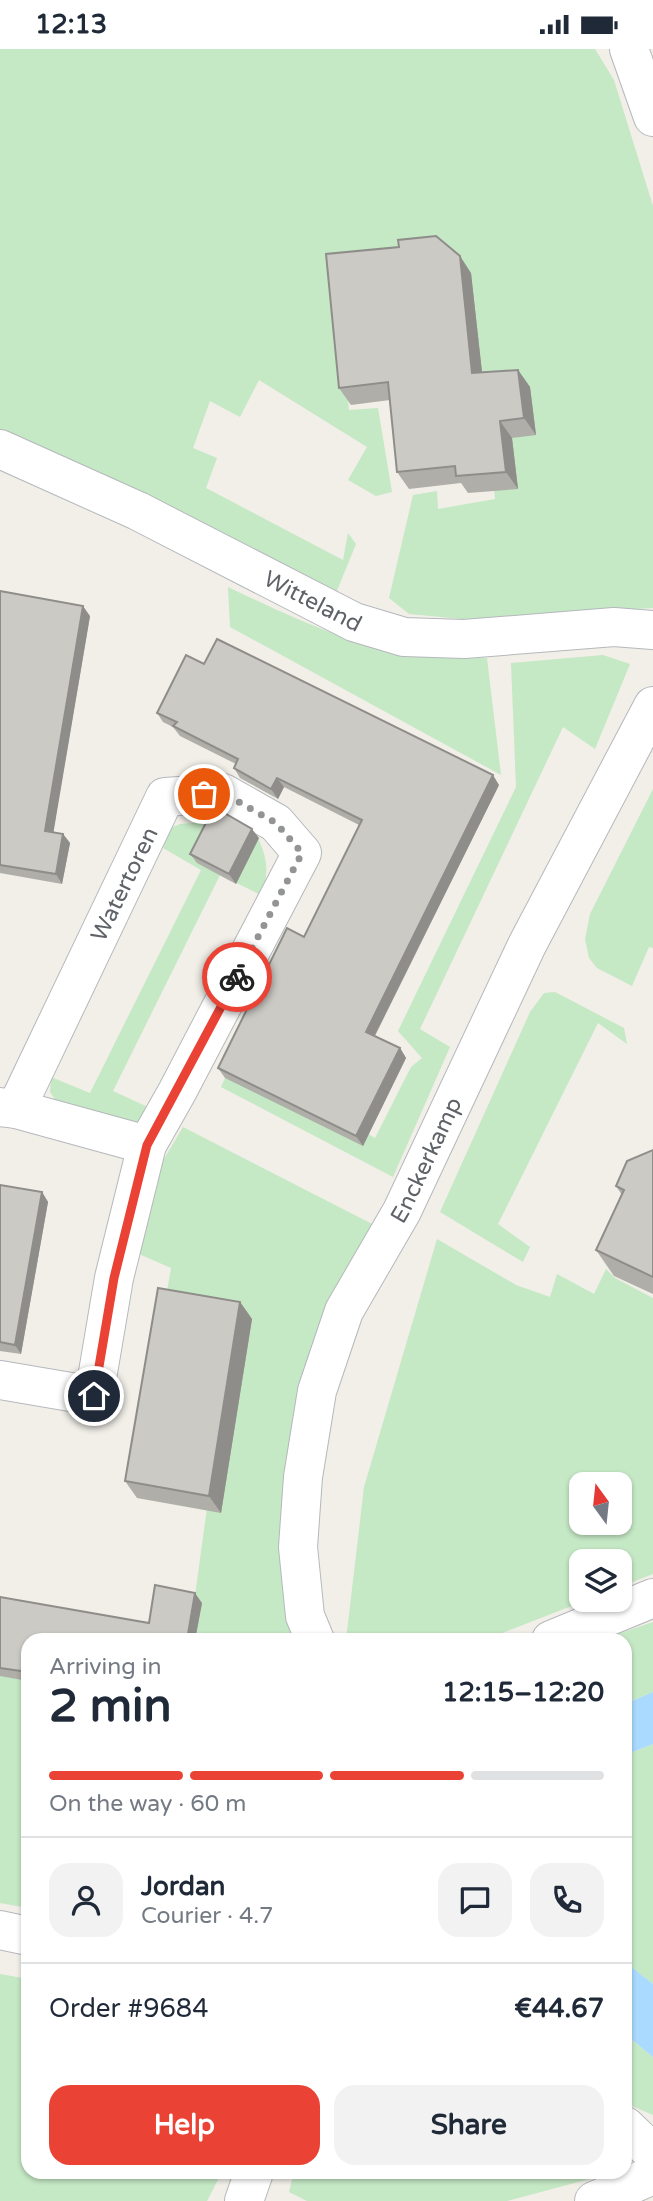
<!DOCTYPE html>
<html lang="en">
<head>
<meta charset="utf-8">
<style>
  :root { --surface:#fff; --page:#f2f2f3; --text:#1f2937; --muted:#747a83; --line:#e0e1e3; --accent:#ea4335 }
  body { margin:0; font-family:"Varela Round",sans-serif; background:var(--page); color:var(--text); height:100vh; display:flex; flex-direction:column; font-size:26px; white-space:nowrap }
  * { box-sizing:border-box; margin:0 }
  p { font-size:23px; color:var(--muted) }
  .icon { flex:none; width:38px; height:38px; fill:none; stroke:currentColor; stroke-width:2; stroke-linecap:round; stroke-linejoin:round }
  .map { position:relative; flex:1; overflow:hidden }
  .details { position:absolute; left:21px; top:1584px; width:611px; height:546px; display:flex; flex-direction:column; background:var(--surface); border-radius:21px; box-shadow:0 2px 5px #0004 }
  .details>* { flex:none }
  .needle { width:46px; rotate:345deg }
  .fabs { position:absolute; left:569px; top:1423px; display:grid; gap:14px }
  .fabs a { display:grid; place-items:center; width:63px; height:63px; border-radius:14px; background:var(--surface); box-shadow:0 2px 5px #0004; font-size:35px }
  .pin { position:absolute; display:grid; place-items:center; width:60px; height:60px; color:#fff; margin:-30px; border:4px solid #fff; border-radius:50%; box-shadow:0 2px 7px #0007 }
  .courier { position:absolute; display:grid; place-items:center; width:70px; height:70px; margin:-35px; border:5px solid #ea4335; border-radius:50%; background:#fff; color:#222; box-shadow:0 2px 9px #0007 }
  .head em { font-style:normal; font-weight:800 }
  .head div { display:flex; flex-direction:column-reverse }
  .head { display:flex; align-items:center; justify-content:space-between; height:119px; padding:0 28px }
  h1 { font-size:46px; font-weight:800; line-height:52px }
  .bar { display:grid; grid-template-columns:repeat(4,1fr); gap:10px 7px; align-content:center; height:84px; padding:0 28px }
  .bar i { height:9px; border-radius:5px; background:var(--line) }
  .bar .on { background:var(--accent) }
  .bar p { grid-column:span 4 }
  .line { display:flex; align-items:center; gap:18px; padding:0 28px; border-top:2px solid var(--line) }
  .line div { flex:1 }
  .round { display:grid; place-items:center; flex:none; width:74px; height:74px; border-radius:21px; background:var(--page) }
  .cta { display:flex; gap:14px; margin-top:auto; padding:14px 28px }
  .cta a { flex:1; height:80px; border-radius:21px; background:var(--accent); color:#fff; font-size:28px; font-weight:800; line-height:80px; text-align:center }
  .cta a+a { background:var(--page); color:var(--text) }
  .status { display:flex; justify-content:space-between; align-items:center; height:49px; padding:0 35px; background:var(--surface); direction:ltr }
  .status svg { height:19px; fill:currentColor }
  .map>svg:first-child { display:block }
</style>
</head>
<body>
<div class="status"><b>12:13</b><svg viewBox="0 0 49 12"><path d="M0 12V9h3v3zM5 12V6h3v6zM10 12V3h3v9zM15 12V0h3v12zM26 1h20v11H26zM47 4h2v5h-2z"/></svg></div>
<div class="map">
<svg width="653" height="2152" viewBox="0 0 653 2152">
  <rect width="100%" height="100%" fill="#f1efe8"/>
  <path fill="#c5e8c5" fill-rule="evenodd" d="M 0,0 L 595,0 L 614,31 L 653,157 L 653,559 L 462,570 L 409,565 L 389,549 L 413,446 L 437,442 L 438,460 L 495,450 L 484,344 L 338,242 L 349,361 L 378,359 L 392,443 L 376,447 L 348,431 L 367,398 L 259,331 L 240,368 L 210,352 L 193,399 L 217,409 L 206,439 L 343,511 L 348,484 L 356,495 L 336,544 L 0,384 Z
    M 228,538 C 291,568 357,600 427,608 C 447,610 468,609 487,609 L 501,726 L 230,578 Z
    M 603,606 L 630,615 L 595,700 L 563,678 L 420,980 L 450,998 L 393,1128 L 221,1038 L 235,1006 L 375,1089 L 411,1018 L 422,1009 L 398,982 L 516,738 L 511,614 Z
    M 653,740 L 653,899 L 649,898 L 632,937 L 597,919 L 589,909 L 585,890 L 590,865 Z
    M 213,772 L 240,824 L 258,789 C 268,811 269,824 261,846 L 220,826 L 113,1042 L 150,1059 L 133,1079 L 60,1058 L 50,1043 L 51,1028 L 90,1044 L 201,821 L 163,799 L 170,779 L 180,775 Z
    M 555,943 L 624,979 L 627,995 L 598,974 L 498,1175 L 530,1198 L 523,1213 L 440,1163 L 530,963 L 544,944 Z
    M 183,1078 L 376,1177 L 307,1432 L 290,1591 L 189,1591 L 206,1466 L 241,1281 L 163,1266 L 171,1219 L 132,1202 L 158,1120 Z
    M 437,1190 L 516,1236 L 550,1248 L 557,1225 L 594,1245 L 606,1220 L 615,1229 L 653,1249 L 653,1525 L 620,1538 L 620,1512 L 581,1512 L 581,1550 L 587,1551 L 484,1591 L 346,1591 L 364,1438 ZM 581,1435 L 620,1435 L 620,1474 L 581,1474 Z
    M 653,1573 L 653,1643 L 625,1655 L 625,1591 L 600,1591 Z
    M 0,1618 L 28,1623 L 28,1859 L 0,1854 Z
    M 653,1695 L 653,1935 L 625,1913 L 625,1706 Z
    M 0,1925 L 28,1930 L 28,2123 L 222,2123 L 207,2152 L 0,2152 Z
    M 625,1985 L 653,2008 L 653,2066 L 625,2054 Z
    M 294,2123 L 616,2123 L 507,2152 L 307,2152 L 289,2143 Z"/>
  <path fill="#aadaff" d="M 653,1643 L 653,1695 L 625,1706 L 625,1655 Z
    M 625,1913 L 653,1935 L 653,2008 L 625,1985 Z"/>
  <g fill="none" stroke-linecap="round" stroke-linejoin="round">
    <defs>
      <g id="street">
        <path d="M 629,0 L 653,68"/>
        <path id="s1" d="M 0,400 L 138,462 L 354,573 L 404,588 L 464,590 L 614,578 L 653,581"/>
        <path d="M 0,1058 L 16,1060 L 147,1096"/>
        <path d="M 0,1331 L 94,1347 L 114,1229 L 147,1096 L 177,1043 L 302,804 L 276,774 L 223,744 L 165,748 L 16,1060"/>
        <path id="s2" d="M 315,1591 L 305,1567 L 298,1498 L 303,1428 L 317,1342 L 344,1262 L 402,1162 L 527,896 L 653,657"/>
        <path d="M 551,1591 L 653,1549"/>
        <path d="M 0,1881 L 28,1887"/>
        <path d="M 625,2077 L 653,2104"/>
        <path d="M 244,2152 L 254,2123"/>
        <path d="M 594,2152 L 653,2126"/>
      </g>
    </defs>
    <use href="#street" stroke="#b5b8bc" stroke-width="40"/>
    <use href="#street" stroke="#fff" stroke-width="38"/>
  </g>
  <path fill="#afaea9" d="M 471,224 L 482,323 L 518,321 L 530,338 L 536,386 L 512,389 L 518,440 L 468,444 L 461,434 L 409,440 L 397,423 L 390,351 L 351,356 L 339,339 Z
    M 0,542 L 90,567 L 53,783 L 63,785 L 70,794 L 62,835 L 0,824 Z
    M 204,615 L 499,736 L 375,987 L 400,999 L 406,1009 L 363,1097 L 225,1029 L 218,1019 L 304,888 L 359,776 L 284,738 L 278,750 L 240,729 L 234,719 L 236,715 L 180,687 L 173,678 L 163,673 L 157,664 Z
    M 259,789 L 236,835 L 197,814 L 190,805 Z
    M 653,1101 L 653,1245 L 614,1227 L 596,1201 L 622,1146 L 616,1137 Z
    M 0,1136 L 42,1143 L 48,1153 L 21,1305 L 0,1302 Z
    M 240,1253 L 252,1270 L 221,1464 L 137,1449 L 125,1432 Z
    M 0,1548 L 149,1574 L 202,1554 L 195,1591 L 28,1591 L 28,1632 L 0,1627 Z"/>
  <path fill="#8f8d8a" d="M 460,207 L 471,224 L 484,341 L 472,324 Z
    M 518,321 L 530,338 L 536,386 L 524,369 Z
    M 500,372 L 512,389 L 518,440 L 506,423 Z
    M 83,557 L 90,567 L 52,792 L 45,782 Z
    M 493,726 L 499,736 L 372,992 L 366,983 Z
    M 277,729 L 284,738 L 278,750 L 271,740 Z
    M 252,780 L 259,789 L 236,835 L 229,825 Z
    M 63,785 L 70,794 L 62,835 L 56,825 Z
    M 400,999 L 406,1009 L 363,1097 L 356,1087 Z
    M 42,1143 L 48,1153 L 21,1305 L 15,1296 Z
    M 240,1253 L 252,1270 L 221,1464 L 209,1447 Z
    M 195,1544 L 202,1554 L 195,1591 L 187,1591 Z"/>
  <path fill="#cccac5" stroke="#8f8d8a" stroke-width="2" d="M 436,187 L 460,207 L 472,324 L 518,321 L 524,369 L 500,372 L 506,423 L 456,427 L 455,417 L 397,423 L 388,333 L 339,339 L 326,205 L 399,198 L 398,191 Z
    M 0,542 L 83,557 L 45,782 L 63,785 L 56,825 L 0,816 Z
    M 217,590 L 493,726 L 366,983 L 400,999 L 356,1087 L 218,1019 L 287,879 L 304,888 L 362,771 L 277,729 L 271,740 L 234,719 L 238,710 L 173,677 L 177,673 L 157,664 L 186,606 L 204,615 Z
    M 214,758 L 252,780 L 229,825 L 190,805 Z
    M 653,1101 L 653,1228 L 596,1201 L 624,1141 L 616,1137 L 627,1112 Z
    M 0,1136 L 42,1143 L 15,1296 L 0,1293 Z
    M 158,1239 L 240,1253 L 209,1447 L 125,1432 Z
    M 155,1536 L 195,1544 L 187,1591 L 28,1591 L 28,1623 L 0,1619 L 0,1548 L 149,1574 Z"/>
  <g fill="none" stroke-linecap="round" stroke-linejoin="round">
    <path stroke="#929495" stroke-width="7" stroke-dasharray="0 12.6" d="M 204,745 L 223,744 L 276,774 L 302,804 L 237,928"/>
    <path stroke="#ea4335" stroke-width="9" d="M 94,1347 L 114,1229 L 147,1096 L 237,928"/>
  </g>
  <g text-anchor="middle" stroke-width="5" stroke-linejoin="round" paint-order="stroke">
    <g font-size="23" fill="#5f6368" stroke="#fff">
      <text dy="8" stroke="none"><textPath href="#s1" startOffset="348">Witteland</textPath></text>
      <text transform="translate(124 835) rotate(-64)" y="8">Watertoren</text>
      <text dy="8" stroke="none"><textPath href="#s2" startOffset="509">Enckerkamp</textPath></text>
    </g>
  </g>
</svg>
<div class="fabs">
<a><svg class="needle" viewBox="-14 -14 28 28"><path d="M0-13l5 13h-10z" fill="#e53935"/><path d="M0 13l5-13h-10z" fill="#747a83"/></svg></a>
<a><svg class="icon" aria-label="layers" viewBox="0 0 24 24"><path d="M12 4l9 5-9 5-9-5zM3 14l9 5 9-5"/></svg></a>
</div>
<div class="pin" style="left:204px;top:745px;background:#ea580c"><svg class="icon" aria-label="bag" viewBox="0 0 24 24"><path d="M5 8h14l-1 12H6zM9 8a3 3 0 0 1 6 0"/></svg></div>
<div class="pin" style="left:94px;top:1347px;background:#1f2937"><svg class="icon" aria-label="home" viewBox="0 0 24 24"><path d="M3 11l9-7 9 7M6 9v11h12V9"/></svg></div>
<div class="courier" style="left:237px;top:928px"><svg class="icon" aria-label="bike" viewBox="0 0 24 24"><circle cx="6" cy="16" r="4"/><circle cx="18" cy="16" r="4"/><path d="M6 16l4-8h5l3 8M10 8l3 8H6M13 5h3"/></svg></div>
<section class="details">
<div class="head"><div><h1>2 min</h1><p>Arriving in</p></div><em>12:15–12:20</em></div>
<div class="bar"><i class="on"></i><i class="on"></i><i class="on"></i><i></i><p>On the way · 60 m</p></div>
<div class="line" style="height:126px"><a class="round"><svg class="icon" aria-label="person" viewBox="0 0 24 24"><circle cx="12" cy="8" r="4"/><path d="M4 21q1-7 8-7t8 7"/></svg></a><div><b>Jordan</b><p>Courier · 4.7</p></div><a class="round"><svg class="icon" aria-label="chat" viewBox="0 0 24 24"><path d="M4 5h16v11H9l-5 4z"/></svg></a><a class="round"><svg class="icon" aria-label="phone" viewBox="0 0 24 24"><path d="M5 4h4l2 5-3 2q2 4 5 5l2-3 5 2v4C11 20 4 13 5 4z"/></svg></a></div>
<div class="line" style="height:91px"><div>Order #9684</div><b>€44.67</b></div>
<div class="cta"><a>Help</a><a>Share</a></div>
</section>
</div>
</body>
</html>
